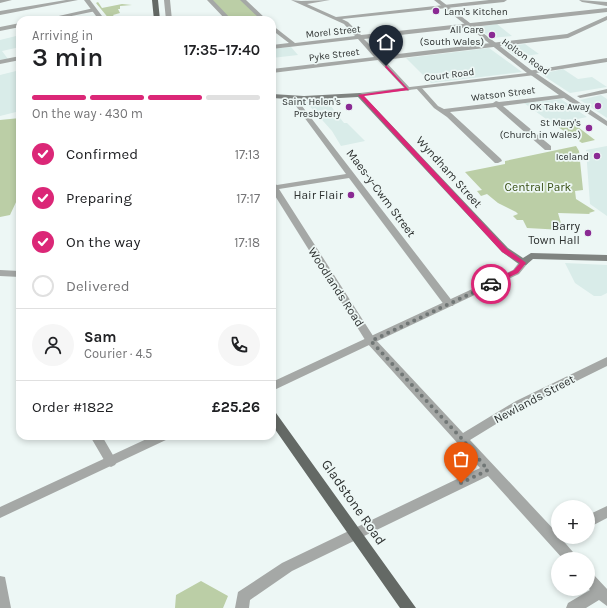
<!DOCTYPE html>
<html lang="en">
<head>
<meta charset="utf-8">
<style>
  :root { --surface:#fff; --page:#f6f6f6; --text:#202124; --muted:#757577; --line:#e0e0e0; --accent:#db2777 }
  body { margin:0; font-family:Karla,sans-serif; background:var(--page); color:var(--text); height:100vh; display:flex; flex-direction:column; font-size:15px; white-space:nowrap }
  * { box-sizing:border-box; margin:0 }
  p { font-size:13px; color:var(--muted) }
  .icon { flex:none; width:22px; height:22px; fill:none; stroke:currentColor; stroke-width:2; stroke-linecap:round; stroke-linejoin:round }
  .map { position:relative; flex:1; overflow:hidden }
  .side { position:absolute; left:16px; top:16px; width:260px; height:424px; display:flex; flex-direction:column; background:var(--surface); border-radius:12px; box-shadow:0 2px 6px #0003 }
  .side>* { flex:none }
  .tools { position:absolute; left:551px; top:500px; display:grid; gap:8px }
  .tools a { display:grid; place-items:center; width:44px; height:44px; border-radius:50%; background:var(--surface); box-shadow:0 2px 6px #0003; font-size:20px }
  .pin { position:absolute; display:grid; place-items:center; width:34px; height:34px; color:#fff; margin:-41px -17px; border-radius:50% 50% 50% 0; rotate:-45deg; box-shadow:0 0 4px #0007 }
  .pin .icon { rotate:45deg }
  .courier { position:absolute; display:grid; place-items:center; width:40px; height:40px; margin:-20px; border:3px solid #db2777; border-radius:50%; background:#fff; color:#222; box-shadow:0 1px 5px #0007 }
  .summary em { font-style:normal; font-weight:600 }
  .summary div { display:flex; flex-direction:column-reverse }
  .summary { display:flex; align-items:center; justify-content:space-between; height:68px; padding:0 16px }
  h1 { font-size:26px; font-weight:600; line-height:30px }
  .bar { display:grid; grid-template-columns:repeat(4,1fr); gap:6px 4px; align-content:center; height:48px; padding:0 16px }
  .bar i { height:5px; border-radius:3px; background:var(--line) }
  .bar .active { background:var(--accent) }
  .bar p { grid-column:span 4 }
  .line { display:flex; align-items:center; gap:10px; padding:0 16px; border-top:1px solid var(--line) }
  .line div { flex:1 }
  .round { display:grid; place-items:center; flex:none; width:42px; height:42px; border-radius:21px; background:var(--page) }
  ol { padding:0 16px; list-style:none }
  li { display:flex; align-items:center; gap:12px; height:44px }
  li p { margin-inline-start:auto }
  li .icon { padding:4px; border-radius:50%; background:var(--accent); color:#fff; stroke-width:4 }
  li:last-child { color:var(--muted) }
  li i { width:22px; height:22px; border:2px solid var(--line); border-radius:50% }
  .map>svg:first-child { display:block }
</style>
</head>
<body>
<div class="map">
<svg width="607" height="608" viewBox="0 0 607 608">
  <rect width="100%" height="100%" fill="#edf7f5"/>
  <path fill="#d9ece9" d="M 497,24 L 512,36 L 491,38 L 477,27 Z
    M 20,35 L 20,47 L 2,51 L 8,59 L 0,60 L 0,40 Z
    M 525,44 L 539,54 L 517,57 L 503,47 Z
    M 291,47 L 298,55 L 272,58 L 272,49 Z
    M 489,48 L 522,72 L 431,83 L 406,58 Z
    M 563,69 L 578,79 L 592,77 L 607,87 L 570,93 L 541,74 Z
    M 20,70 L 20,111 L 0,116 L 0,75 Z
    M 601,95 L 607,99 L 607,118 L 580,100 Z
    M 561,99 L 587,117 L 553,124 L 524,103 Z
    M 327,101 L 344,123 L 347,123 L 365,141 L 341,146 L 332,131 L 306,102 Z
    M 607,146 L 607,216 L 590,204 L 586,150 Z
    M 565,263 L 607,265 L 607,293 L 601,296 L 594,296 L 575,283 Z"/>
  <path fill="#bbcea6" d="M 212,0 L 241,0 L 263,20 L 231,20 Z
    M 98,2 L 102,8 L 122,4 L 132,5 L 120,6 L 120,9 L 118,9 L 120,13 L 113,15 L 115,18 L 110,20 L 96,3 Z
    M 20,118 L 20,200 L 17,200 L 10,215 L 0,217 L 0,120 Z
    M 570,121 L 595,140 L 582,143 L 555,125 Z
    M 576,146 L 579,151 L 583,190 L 575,191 L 576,199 L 595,211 L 589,213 L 590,214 L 558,213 L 563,230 L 527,228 L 523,220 L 517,220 L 513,216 L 518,214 L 516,212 L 498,203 L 487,194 L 481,196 L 477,191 L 482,190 L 465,172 L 505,164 L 505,161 Z
    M 201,581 L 228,596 L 223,608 L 175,608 L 176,595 Z"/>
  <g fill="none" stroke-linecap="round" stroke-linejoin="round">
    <path fill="#a5a8a6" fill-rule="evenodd" d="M 0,0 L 12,0 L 0,3 Z
      M 66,0 L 78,0 L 0,15 L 0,11 Z
      M 164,0 L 170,0 L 172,20 L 166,20 Z
      M 207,0 L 213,0 L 232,20 L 226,20 Z
      M 240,0 L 246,0 L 267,20 L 261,20 Z
      M 291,0 L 301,1 L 330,0 L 307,4 L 336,17 L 489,0 L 507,0 L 504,2 L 342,19 L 348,22 L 361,35 L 607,8 L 607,12 L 364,39 L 381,56 L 567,34 L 607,16 L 607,20 L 568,38 L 384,60 L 410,88 L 411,89 L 408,91 L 406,90 L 378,60 L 272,73 L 272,69 L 374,57 L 358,39 L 272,49 L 272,45 L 289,43 L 272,30 L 272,25 L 295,43 L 355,36 L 344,24 Z
      M 579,0 L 607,2 L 607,6 L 582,2 Z
      M 94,8 L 96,9 L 96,11 L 52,20 L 41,20 Z
      M 20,23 L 20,27 L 0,31 L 0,27 Z
      M 20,56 L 20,60 L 0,64 L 0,60 Z
      M 607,58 L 607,62 L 536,73 L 607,121 L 607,126 L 564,98 L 503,106 L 551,146 L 551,150 L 545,150 L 496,107 L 450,112 L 501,159 L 502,161 L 498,163 L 495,163 L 447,117 L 434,108 L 416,88 L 421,87 L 438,106 L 444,109 L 493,103 L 496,101 L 499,102 L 559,95 L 528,73 L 528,71 Z
      M 607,89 L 607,93 L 580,98 L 577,96 Z
      M 293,96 L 295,97 L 453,302 L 454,304 L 453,306 L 445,306 L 349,178 L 279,189 L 375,339 L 463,433 L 516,401 L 607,357 L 607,366 L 524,407 L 470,440 L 558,534 L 558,537 L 560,537 L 579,559 L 563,559 L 488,476 L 292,571 L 250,600 L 249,608 L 235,608 L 238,592 L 282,563 L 480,468 L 367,343 L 272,191 L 272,182 L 277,185 L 346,174 L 290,98 Z
      M 0,270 L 20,271 L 20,277 L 0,276 Z
      M 90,436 L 102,436 L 117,462 L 115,465 L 111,467 L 107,465 Z
      M 607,506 L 607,518 L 588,528 L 588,515 Z
      M 588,572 L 593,574 L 607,589 L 607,606 L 599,600 L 586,608 L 566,608 L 568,603 L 590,590 L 588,588 Z
      M 0,576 L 5,577 L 11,608 L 0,608 Z"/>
    <path fill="#a5a8a6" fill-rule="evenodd" d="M 84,0 L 90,0 L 105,20 L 99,20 Z
      M 434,0 L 440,0 L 535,73 L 535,75 L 358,96 L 358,94 L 360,93 L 527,73 Z
      M 523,260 L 528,263 L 519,274 L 272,391 L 272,382 L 513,270 L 520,261 Z
      M 153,436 L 170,436 L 168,439 L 0,518 L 0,507 Z"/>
    <path fill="#7f8380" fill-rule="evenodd" d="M 360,93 L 362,94 L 508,248 L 523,258 L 531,253 L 607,255 L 607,261 L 533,259 L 526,265 L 520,265 L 502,252 L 358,97 L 304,100 L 272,98 L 272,94 L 304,96 Z"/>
    <path fill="#646965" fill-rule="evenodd" d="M 152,0 L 158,0 L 160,20 L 154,20 Z
      M 272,412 L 276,413 L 416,608 L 400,608 L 272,425 Z"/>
  </g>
  <path fill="#db2777" d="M 386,65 L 409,90 L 364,96 L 507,249 L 525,262 L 526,263 L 518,273 L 493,285 L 489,285 L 489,282 L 514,270 L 520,263 L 502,252 L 358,95 L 405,88 L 385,67 Z"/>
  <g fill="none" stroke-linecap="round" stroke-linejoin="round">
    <path stroke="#717776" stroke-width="4" stroke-dasharray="0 7.2" d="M 461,483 L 488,470 L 462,439 L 371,341 L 491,284"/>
  </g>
  <g fill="#8a2a93" stroke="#edf7f5" stroke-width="1.5">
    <circle cx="436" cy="11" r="4"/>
    <circle cx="492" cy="35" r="4"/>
    <circle cx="598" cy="106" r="4"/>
    <circle cx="349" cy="107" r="4"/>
    <circle cx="589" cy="128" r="4"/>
    <circle cx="597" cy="156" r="4"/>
    <circle cx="351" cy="195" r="4"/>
    <circle cx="588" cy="233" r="4"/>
  </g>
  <g text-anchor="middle" stroke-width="3.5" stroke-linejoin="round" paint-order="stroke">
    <g font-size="10" fill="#2e3231" stroke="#edf7f5" text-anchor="end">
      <text x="444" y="15" text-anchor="start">Lam's Kitchen</text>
      <text x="484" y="33">All Care<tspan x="484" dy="12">(South Wales)</tspan></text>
      <text x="341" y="105">Saint Helen's<tspan x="341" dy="12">Presbytery</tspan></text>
      <text x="590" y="110">OK Take Away</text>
      <text x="581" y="126">St Mary's<tspan x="581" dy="12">(Church in Wales)</tspan></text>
      <text x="589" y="160">Iceland</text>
    </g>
    <g font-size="10" fill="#2e3231" stroke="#edf7f5">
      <text transform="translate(333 31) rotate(-6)" y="4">Morel Street</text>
      <text transform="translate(334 54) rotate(-7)" y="4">Pyke Street</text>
      <text transform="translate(526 56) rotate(35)" y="4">Holton Road</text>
      <text transform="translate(449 74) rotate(-7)" y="4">Court Road</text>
      <text transform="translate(503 93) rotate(-7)" y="4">Watson Street</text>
    </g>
    <g font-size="12" fill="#2e3231" stroke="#edf7f5">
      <text transform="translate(449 172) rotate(48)" y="4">Wyndham Street</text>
      <text transform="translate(381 193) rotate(53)" y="4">Maes-y-Cwm Street</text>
      <text transform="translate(336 287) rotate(57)" y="4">Woodlands Road</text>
      <text transform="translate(534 399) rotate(-28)" y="4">Newlands Street</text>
    </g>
    <g font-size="12" fill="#384f13" stroke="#edf7f5">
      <text x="538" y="191">Central Park</text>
    </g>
    <g font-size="12" fill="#2e3231" stroke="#edf7f5" text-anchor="end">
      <text x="343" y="199">Hair Flair</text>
      <text x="580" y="230">Barry<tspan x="580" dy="14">Town Hall</tspan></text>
    </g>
    <g font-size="14" fill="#2e3231" stroke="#edf7f5">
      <text transform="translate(354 502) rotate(55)" y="5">Gladstone Road</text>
    </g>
  </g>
</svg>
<div class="tools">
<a>+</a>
<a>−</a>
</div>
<div class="pin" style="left:461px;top:483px;background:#ea580c"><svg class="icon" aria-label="bag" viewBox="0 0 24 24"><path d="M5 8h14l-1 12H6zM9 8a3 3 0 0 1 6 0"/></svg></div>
<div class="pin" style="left:386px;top:66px;background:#1f2937"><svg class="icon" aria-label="home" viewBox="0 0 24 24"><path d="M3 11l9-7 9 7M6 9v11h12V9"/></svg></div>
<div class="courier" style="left:491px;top:284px"><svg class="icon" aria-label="car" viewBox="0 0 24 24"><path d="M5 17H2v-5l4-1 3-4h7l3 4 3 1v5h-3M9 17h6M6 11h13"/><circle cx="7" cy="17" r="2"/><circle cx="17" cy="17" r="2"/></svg></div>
<section class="side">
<div class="summary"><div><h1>3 min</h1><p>Arriving in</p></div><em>17:35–17:40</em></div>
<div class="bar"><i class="active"></i><i class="active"></i><i class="active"></i><i></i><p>On the way · 430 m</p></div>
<ol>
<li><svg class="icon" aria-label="check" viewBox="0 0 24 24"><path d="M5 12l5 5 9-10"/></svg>Confirmed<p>17:13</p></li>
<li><svg class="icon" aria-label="check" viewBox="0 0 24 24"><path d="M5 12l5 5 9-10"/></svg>Preparing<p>17:17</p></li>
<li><svg class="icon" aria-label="check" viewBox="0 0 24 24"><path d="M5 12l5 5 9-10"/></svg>On the way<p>17:18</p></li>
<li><i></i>Delivered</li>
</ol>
<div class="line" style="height:72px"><a class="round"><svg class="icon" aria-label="person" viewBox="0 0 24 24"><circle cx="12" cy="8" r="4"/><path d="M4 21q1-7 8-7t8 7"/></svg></a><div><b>Sam</b><p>Courier · 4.5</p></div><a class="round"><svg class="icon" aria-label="phone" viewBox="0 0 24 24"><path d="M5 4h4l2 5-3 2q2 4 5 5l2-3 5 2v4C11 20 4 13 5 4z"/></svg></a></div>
<div class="line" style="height:52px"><div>Order #1822</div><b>£25.26</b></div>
</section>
</div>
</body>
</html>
